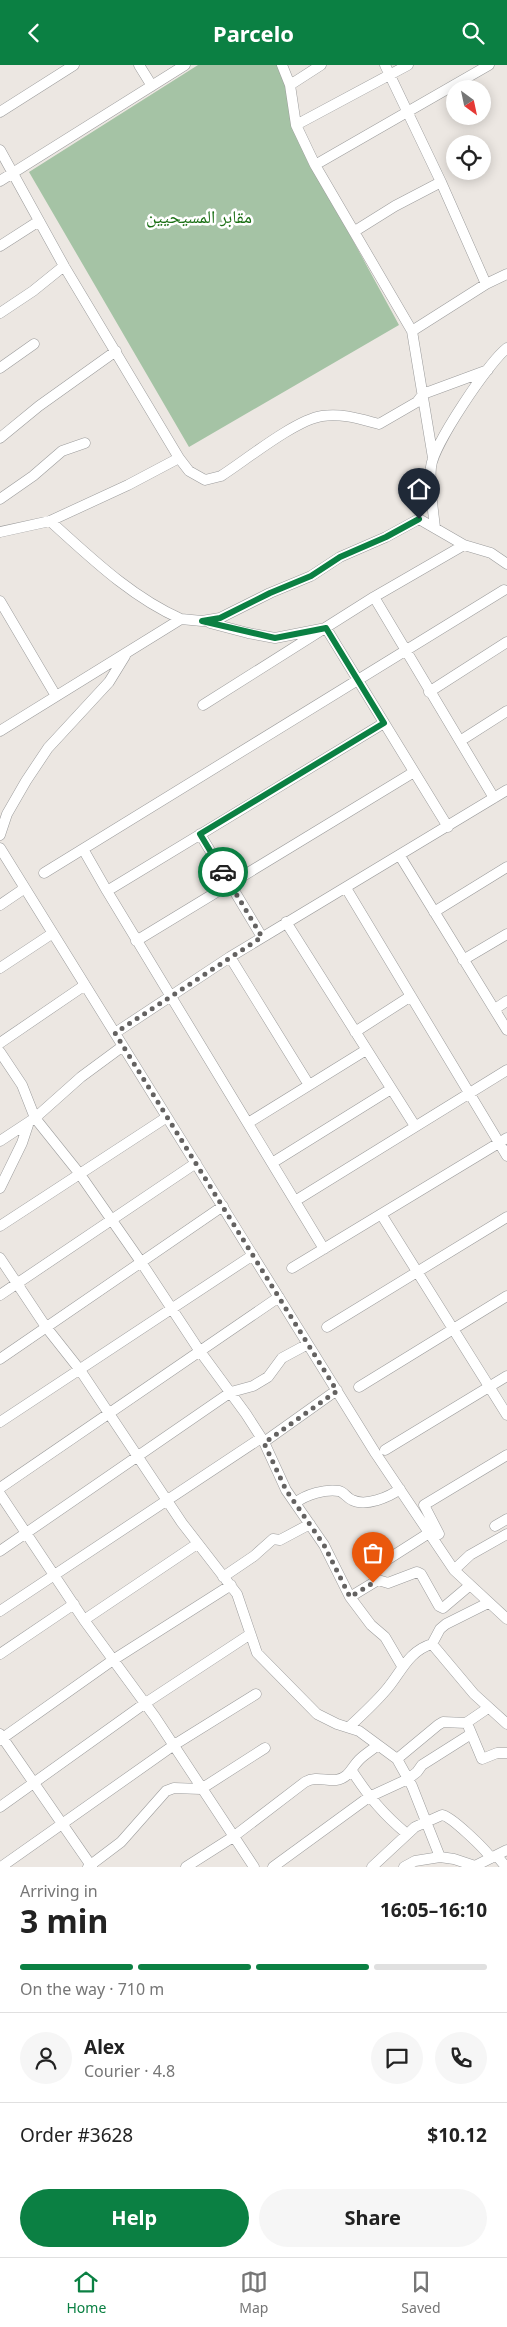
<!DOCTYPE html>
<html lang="en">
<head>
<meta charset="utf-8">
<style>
  :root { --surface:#fff; --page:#f6f6f6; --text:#222; --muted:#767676; --line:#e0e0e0; --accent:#0b8043 }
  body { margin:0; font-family:"Noto Sans","Noto Naskh Arabic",sans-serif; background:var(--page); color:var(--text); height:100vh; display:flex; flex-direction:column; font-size:19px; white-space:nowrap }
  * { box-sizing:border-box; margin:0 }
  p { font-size:16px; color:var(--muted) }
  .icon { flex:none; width:28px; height:28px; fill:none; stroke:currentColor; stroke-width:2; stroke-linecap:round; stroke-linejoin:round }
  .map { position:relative; height:1802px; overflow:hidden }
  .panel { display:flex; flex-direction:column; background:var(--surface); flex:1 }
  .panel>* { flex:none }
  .needle { width:32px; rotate:147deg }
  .buttons { position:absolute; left:446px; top:15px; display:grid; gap:10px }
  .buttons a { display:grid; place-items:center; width:45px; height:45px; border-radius:50%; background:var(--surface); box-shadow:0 2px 12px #0003; font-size:25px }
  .pin { position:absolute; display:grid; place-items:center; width:42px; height:42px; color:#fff; margin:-51px -21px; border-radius:50% 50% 50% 0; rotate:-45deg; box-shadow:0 0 5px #0007 }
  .pin .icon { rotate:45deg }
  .courier { position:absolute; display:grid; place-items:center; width:50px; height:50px; margin:-25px; border:4px solid #0b8043; border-radius:50%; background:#fff; color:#222; box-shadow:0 1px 6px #0007 }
  .headline em { font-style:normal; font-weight:700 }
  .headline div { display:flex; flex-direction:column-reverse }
  .headline { display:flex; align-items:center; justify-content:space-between; height:85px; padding:0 20px }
  h1 { font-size:32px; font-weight:700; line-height:38px }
  .bar { display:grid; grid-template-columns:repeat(4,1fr); gap:8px 5px; align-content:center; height:60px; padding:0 20px }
  .bar i { height:6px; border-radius:4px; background:var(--line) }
  .bar .selected { background:var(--accent) }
  .bar p { grid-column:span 4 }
  .line { display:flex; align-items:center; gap:12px; padding:0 20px; border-top:1px solid var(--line) }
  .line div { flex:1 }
  .round { display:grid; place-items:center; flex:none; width:52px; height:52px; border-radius:26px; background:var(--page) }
  .cta { display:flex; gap:10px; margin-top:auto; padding:10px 20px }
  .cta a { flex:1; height:58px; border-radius:30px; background:var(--accent); color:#fff; font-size:20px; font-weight:700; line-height:58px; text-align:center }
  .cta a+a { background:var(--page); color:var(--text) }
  header { display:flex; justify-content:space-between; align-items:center; height:65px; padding:0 20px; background:var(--accent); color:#fff; font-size:22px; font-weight:700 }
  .tabs { display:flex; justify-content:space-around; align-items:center; height:70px; border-top:1px solid var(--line); background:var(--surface); font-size:14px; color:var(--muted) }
  .tabs a { display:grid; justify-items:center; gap:2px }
  .tabs .selected { color:var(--accent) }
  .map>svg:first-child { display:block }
</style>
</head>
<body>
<header><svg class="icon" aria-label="back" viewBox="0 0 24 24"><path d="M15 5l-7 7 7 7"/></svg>Parcelo<svg class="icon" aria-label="search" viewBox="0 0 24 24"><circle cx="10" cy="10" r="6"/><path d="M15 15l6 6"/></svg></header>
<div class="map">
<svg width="507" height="1802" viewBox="0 0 507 1802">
  <rect width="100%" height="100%" fill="#ece7e2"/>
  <path fill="#a5c3a5" d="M 198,0 L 277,0 L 285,20 L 293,65 L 399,260 L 189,382 L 29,107 Z"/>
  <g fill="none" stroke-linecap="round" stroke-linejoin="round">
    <defs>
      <path id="minor" d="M 139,0 L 152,21
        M 282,0 L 290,20 L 296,60 L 315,100 L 412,266 L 433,393
        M 385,0 L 441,117 L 486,219
        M 290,20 L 321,0
        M 0,47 L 74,0
        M 296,60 L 408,0
        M 0,85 L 64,201 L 179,393
        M 315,100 L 489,0
        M 0,116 L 185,0
        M 355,166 L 395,141 L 441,117
        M 0,181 L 39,156
        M 0,248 L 33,226 L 64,201
        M 412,266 L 486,219 L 507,209
        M 0,303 L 34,279
        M 0,373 L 39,341 L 116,286
        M 0,434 L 33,411 L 62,386 L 85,378
        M 50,456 C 90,492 131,532 181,554
        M 435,463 C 433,443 429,422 431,402 C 433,380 489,297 507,283
        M 0,467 L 50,456 L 128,420 L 179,393 L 189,406 L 205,415 L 221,411 C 246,395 295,355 322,351 C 342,348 360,354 379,359 L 417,337 L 423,329 L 488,305
        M 374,532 L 494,733
        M 0,536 L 56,631
        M 210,558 L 248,568 L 275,573 L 326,563 L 448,762
        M 429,627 L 507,577
        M 203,640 L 374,532 L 464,480
        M 0,666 L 181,554 L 202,556 L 220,553 L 270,528 L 311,511 L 340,492 L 386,472 L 419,454 L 464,480 L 491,488 L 507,499
        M 460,676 L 507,646
        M 200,769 L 262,872
        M 0,770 L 7,749 L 26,716 L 48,683 L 109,617 L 125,591
        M 0,783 L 376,1389 L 454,1505 L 507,1554
        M 83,784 L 107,826 L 324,1184
        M 400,791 L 507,965
        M 44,808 L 504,525
        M 346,823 L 507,1091
        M 107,826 L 384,658
        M 0,840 L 25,823
        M 434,847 L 507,802
        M 286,857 L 415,1061
        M 136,876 L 414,707
        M 230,892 L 309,1020
        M 463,895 L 507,869
        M 0,903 L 53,868
        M 495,944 L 507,936
        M 355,967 L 411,931
        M 115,968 L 230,892 L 507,725
        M 0,978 L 85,920
        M 0,987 L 22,1020 L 35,1053 L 79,1108 L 141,1197 L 199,1285 L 246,1349 L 264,1377 L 286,1425 L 324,1480 L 350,1532 L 371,1560 L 385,1572 L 402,1601
        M 248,1058 L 366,985
        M 0,1076 L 35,1053 L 81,1012 L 123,981
        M 272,1098 L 391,1024
        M 0,1123 L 22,1078 L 29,1057
        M 295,1136 L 507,1005
        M 381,1149 L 507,1350
        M 0,1161 L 167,1052
        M 0,1193 L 46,1262 L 80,1305 L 182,1458 L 237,1529 L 257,1588 L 317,1649 L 337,1659 L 359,1666 L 397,1694 L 412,1721 L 440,1792 L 454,1794 L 475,1801 L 507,1785
        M 292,1203 L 507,1073
        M 0,1230 L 196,1098
        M 327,1262 L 507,1152
        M 0,1294 L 223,1141
        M 359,1322 L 507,1231
        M 0,1357 L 253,1190
        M 264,1377 L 337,1325
        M 385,1385 L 507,1311
        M 0,1423 L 279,1232
        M 0,1429 L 84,1555 L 155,1652 L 254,1802
        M 295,1438 C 307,1429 325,1424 339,1426 C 344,1427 347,1433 352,1435 C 366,1442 389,1432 400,1424
        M 495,1461 L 507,1454
        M 439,1469 L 424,1440 L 507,1390
        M 0,1486 L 231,1327 L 253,1321 L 268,1312 L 282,1293 L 308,1279
        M 382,1498 L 429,1468
        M 454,1505 L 470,1490 L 507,1469
        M 223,1512 L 254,1491 L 273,1474 L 280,1475 L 310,1459
        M 350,1532 L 378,1515 L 388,1518 L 417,1507 L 421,1509 L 439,1541 L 443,1543 L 469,1521
        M 0,1546 L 261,1373
        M 84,1555 L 197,1479
        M 432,1579 L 440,1564 L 446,1559 L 488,1538
        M 0,1589 L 74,1539
        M 349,1662 C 362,1650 375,1638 386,1625 C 401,1608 408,1586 432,1579 L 474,1629 L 507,1659
        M 469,1663 L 482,1694 L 497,1688 L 507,1688
        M 0,1669 L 92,1802
        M 0,1675 L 113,1595 L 231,1520
        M 397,1694 L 438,1660 L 443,1657 L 466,1658 L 488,1643
        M 352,1706 C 369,1732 383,1749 407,1769
        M 0,1742 L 144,1639 L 249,1570
        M 497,1791 L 506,1802
        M 1,1802 L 174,1680 L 256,1629
        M 88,1802 L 121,1777 L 166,1726 L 174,1723 L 201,1724 L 265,1683
        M 186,1802 L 233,1772 L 305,1717 C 316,1711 325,1716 336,1715 C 349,1713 351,1703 359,1695 C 365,1689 372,1685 378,1680
        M 273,1802 L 369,1732 L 408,1714 L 417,1707 L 422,1700 L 471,1669
        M 372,1802 L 415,1762 L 442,1750 C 451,1751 485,1784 491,1793
        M 404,1802 L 415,1796 L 440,1792"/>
    </defs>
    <use href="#minor" stroke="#9c9c9c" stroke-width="11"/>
    <use href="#minor" stroke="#fff" stroke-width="10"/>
  </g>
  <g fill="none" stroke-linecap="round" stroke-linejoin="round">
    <path stroke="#646261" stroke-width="5" stroke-dasharray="0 9" d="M 223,807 L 262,872 L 115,968 L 337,1326 L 264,1378 L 286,1425 L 324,1480 L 350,1532 L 373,1518"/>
    <path stroke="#0b8043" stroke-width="6" d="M 223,807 L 200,769 L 384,658 L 326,563 L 275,573 L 202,556 L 220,553 L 270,528 L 311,511 L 340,492 L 386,472 L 419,454"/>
  </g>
  <g text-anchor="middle" stroke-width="5" stroke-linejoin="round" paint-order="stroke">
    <g font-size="18" fill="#1a6f14" stroke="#fff">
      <text x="199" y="158">مقابر المسيحيين</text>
    </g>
  </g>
</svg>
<div class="buttons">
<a><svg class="needle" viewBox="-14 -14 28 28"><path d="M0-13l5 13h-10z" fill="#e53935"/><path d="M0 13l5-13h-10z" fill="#767676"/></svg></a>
<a><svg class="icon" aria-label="locate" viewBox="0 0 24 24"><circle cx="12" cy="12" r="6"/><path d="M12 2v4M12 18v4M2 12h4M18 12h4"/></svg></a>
</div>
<div class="pin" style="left:373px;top:1518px;background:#ea580c"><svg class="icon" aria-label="bag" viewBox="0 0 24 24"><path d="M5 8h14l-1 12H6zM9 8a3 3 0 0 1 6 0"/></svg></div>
<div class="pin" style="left:419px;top:454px;background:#1f2937"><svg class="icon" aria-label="home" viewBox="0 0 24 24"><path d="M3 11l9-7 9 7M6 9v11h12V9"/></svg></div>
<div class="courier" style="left:223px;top:807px"><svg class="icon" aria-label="car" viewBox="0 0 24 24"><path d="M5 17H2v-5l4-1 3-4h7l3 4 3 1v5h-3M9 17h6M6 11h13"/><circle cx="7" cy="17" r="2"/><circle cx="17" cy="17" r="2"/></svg></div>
</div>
<section class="panel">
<div class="headline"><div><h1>3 min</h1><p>Arriving in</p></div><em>16:05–16:10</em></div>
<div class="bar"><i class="selected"></i><i class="selected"></i><i class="selected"></i><i></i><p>On the way · 710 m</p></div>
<div class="line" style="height:90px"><a class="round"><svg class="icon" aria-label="person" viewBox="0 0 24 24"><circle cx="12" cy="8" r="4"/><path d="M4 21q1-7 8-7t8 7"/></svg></a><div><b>Alex</b><p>Courier · 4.8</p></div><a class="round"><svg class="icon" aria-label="chat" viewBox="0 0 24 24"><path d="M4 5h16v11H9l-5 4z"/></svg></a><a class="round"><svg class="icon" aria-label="phone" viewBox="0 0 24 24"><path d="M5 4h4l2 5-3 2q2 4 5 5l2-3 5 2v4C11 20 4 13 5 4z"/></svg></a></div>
<div class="line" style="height:65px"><div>Order #3628</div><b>$10.12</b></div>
<div class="cta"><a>Help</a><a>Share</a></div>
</section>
<nav class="tabs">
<a class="selected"><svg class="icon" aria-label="home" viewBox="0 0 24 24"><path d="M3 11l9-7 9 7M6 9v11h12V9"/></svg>Home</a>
<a><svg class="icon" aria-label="map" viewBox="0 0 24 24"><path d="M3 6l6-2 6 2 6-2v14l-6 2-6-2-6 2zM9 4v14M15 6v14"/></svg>Map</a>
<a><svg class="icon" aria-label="saved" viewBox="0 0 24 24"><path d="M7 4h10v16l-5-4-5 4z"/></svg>Saved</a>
</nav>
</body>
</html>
